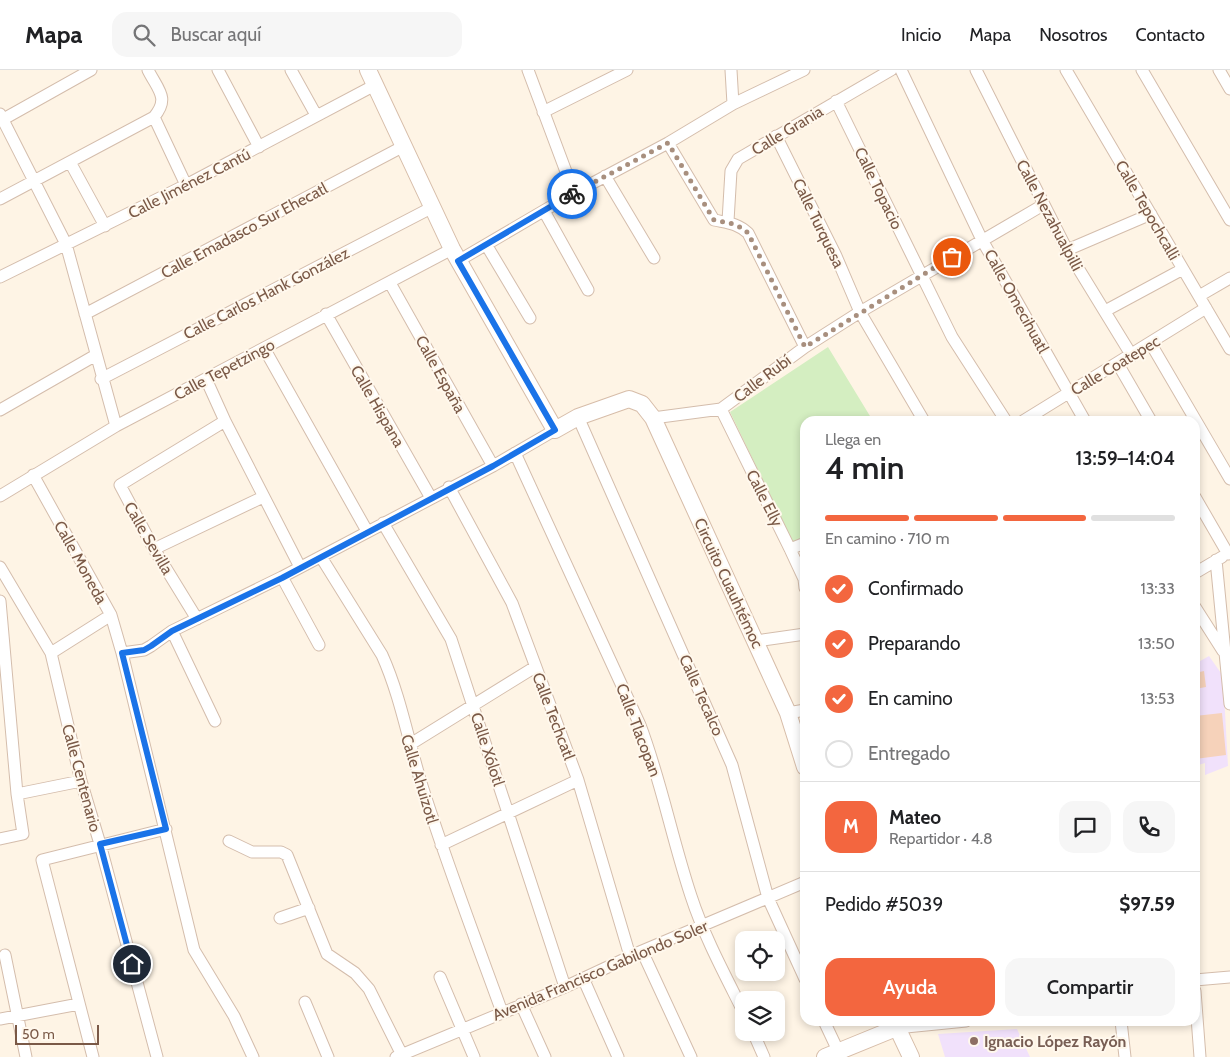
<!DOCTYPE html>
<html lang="es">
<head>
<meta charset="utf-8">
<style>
  :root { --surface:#fff; --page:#f6f6f6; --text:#202124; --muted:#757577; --line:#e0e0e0; --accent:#f3663f }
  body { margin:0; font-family:Cabin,sans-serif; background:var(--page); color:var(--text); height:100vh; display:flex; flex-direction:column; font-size:19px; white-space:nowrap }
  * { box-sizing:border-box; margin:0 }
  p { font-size:16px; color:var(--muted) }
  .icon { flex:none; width:28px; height:28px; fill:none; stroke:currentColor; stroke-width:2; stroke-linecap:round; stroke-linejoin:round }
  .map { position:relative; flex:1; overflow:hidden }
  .sheet { position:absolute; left:800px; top:346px; width:400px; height:610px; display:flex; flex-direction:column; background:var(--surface); border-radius:15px; box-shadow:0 2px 8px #0003 }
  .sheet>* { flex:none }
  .tools { position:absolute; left:735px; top:861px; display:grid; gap:10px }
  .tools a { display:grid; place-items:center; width:50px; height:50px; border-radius:10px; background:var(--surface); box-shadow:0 2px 8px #0003; font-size:25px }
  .scale { position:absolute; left:15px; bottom:12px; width:84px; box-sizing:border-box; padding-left:5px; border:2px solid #7a5947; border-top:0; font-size:14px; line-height:18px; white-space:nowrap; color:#7a5947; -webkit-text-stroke:4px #fff8ed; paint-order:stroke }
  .pin { position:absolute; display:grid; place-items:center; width:42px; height:42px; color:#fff; margin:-21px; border:2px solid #fff; border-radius:50%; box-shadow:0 1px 5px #0007 }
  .courier { position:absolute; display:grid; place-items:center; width:50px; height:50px; margin:-25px; border:4px solid #1a73e8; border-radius:50%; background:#fff; color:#222; box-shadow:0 1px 6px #0007 }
  .head em { font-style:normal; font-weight:600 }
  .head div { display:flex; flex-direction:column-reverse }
  .head { display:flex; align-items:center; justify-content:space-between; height:85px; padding:0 25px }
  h1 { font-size:32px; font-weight:600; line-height:38px }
  .bar { display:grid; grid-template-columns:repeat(4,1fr); gap:8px 5px; align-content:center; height:60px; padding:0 25px }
  .bar i { height:6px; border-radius:4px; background:var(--line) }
  .bar .current { background:var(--accent) }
  .bar p { grid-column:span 4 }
  .line { display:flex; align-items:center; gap:12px; padding:0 25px; border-top:1px solid var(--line) }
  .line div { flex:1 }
  .round { display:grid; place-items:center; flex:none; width:52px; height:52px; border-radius:15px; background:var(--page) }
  ol { padding:0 25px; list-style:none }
  li { display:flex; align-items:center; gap:15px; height:55px }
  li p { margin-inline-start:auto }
  li .icon { padding:5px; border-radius:50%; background:var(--accent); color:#fff; stroke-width:4 }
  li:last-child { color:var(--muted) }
  li i { width:28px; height:28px; border:2px solid var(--line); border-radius:50% }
  .button { display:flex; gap:10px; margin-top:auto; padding:10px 25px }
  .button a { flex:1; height:58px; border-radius:15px; background:var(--accent); color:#fff; font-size:20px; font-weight:600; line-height:58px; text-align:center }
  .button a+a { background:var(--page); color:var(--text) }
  header { display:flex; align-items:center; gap:30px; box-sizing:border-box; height:70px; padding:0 25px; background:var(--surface); border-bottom:1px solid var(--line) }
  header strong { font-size:24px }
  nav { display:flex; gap:28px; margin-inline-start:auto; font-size:18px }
  .search { width:350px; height:45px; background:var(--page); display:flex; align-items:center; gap:12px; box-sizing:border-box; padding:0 18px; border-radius:15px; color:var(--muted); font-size:19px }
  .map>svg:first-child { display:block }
</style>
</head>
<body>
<header>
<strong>Mapa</strong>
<div class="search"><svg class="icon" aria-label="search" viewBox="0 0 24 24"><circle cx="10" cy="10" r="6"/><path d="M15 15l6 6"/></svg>Buscar aquí</div>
<nav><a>Inicio</a><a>Mapa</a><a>Nosotros</a><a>Contacto</a></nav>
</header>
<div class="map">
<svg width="1230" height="987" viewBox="0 0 1230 987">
  <rect width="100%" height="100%" fill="#fef4e5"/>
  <path fill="#f1e1fb" d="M 1209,586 L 1223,606 L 1228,696 L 1205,705 L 1205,693 L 1195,696 L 1195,594 Z
    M 1017,959 L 1030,987 L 945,987 L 938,964 Z"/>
  <path fill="#d4eec1" d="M 828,277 L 873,351 L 805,351 L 805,467 L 793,473 L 730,342 Z"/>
  <path fill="#f6d2ba" d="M 1204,601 L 1206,617 L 1195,619 L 1195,603 Z
    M 1222,643 L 1226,685 L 1195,689 L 1195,646 Z"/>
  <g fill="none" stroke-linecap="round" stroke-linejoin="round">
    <defs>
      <path id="street" d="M 218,0 L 259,77
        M 291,0 L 316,45
        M 528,0 L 574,123
        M 731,0 L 733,34
        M 901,0 L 982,170 L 1085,351
        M 976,0 L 1067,180 L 1132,286
        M 1066,0 L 1230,279
        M 1142,0 L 1230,150
        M 1219,0 L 1230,19
        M 836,31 L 952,267 L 1006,351
        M 543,42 L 627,0
        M 0,44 L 66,174 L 116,356
        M 154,47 L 186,115
        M 0,51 L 91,0
        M 776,66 L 836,186 L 860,242 L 924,351
        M 668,73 L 714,150 C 728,153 737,153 748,163 L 805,277
        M 70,92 L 105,156
        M 605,106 L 654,188
        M 0,129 L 154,47 C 170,28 158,20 148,0
        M 544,141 L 588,220
        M 728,151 L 731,101 L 738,89 L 891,0
        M 487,176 L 530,248
        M 1067,180 L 1151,144
        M 458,191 L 574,123 L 668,73 L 733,34 L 804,0
        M 0,207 L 186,115 L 375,15
        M 390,213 L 493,396
        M 1199,226 L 1230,208
        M 1105,241 L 1183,199
        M 85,244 L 404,76
        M 326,244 L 431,428
        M 1151,274 L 1230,409
        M 264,278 L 367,461
        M 1118,294 L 1151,351
        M 101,309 L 431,138
        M 206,309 L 225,351 L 300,497
        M 721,339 L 790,479 L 804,509 L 805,518
        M 0,340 L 96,285
        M 578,347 L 732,695 L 768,828 L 805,909
        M 653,348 L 721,339 L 805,277 L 860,242 L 1043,135
        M 1023,351 L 1206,238
        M 515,383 L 640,655 C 661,710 672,769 691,826 C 704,866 725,905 744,943
        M 33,405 L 111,545 L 122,583 L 194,880 L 234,946 L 253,987
        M 449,417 L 512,533 L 578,710 L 630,886
        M 0,426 L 116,356 L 452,179
        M 1195,427 L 1228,484
        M 383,453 L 451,569 L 565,917
        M 154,479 L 263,427
        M 790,479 L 805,473
        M 321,487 L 382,585 C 401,627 409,675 423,719 C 447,794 475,868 502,942
        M 1216,490 L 1230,634
        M 0,497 L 51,583 L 81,711 L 100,774 L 157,987
        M 1195,503 L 1222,487
        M 282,507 L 319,575
        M 0,531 L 17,724 L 23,764 L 0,769
        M 1195,537 L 1223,581
        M 197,549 L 154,479 L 120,415 L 225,351
        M 172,561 L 215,651
        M 756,571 L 805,564
        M 51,583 L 111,545
        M 122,583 L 144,580 L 151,576 L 172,561 L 282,507 L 493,396 L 555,360
        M 788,643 L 805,640
        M 409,675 L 535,597
        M 17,724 L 81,711
        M 229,771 L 252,782 L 281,782 L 287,785 L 327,884 L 355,903 L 369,919 L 403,987
        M 441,775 L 578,710
        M 280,848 L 309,838
        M 642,881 L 691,987
        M 5,885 L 26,987
        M 440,907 L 474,987
        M 583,908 L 618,987
        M 1195,910 L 1230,907
        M 1195,921 L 1200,987
        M 305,932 L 328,987
        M 521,934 L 545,987
        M 0,949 L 79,934
        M 824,951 L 841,987
        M 1121,951 L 1125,987
        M 896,958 L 966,951
        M 753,962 L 764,987
        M 93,987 L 42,790 L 166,759
        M 396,987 L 565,917 L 642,881 L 805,812"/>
      <path id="secondary" d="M 368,0 L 452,179 L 555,360 L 578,347 L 629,329 L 642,334 L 653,348 L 788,643 L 805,697
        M 894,951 L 911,987
        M 825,987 L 896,958"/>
    </defs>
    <use href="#street" stroke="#d4bdac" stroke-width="13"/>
    <use href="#secondary" stroke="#d7bda9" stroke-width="18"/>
    <use href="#street" stroke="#fff" stroke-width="11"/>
    <use href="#secondary" stroke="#fff" stroke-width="16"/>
  </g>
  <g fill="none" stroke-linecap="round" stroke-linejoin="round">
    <path stroke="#a88f7e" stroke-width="5" stroke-dasharray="0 9" d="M 572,124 L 668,73 L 714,150 C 728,153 737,153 748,163 L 805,277 L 952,187"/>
    <path stroke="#1a73e8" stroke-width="6" d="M 132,894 L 100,774 L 166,759 L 122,583 L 144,580 L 151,576 L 172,561 L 282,508 L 493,396 L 555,360 L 458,191 L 572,124"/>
  </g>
  <circle fill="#8d6e63" stroke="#fff8ed" stroke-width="2" cx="974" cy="971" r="5"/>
  <g text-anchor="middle" stroke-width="4" stroke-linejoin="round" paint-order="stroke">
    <g font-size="16" fill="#7a5947" stroke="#fff8ed">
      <text transform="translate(787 60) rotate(-31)" y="6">Calle Grania</text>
      <text transform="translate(189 113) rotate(-27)" y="6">Calle Jiménez Cantú</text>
      <text transform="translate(879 118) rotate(64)" y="6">Calle Topacio</text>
      <text transform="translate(1148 140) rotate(60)" y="6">Calle Tepochcalli</text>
      <text transform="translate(1050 145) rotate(62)" y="6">Calle Nezahualpilli</text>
      <text transform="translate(819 153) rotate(64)" y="6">Calle Turquesa</text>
      <text transform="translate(244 160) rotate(-28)" y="6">Calle Emadasco Sur Ehecatl</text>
      <text transform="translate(266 223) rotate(-27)" y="6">Calle Carlos Hank González</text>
      <text transform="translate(1017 231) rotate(61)" y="6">Calle Omecihuatl</text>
      <text transform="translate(1115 295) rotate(-31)" y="6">Calle Coatepec</text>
      <text transform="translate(224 299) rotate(-28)" y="6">Calle Tepetzingo</text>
      <text transform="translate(441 304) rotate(61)" y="6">Calle España</text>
      <text transform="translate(762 308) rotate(-37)" y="6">Calle Rubí</text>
      <text transform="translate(378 336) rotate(60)" y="6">Calle Hispana</text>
      <text transform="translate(765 428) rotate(63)" y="6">Calle Elly</text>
      <text transform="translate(149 468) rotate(60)" y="6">Calle Sevilla</text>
      <text transform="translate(81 492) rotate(61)" y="6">Calle Moneda</text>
      <text transform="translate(729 513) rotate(65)" y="6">Circuito Cuauhtémoc</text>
      <text transform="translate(702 625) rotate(66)" y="6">Calle Tecalco</text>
      <text transform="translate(554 646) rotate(69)" y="6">Calle Techcatl</text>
      <text transform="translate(639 660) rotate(69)" y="6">Calle Tlacopan</text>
      <text transform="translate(488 679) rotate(72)" y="6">Calle Xólotl</text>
      <text transform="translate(82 708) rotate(75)" y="6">Calle Centenario</text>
      <text transform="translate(420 709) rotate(73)" y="6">Calle Ahuizotl</text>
      <text transform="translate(600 900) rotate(-23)" y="6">Avenida Francisco Gabilondo Soler</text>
    </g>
    <g font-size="16" font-weight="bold" fill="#785e54" stroke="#fff8ed" text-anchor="start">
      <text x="984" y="977">Ignacio López Rayón</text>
    </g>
  </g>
</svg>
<div class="tools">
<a><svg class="icon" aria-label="locate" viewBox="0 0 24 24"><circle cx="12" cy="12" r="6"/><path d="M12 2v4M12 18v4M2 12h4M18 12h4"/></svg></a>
<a><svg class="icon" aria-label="layers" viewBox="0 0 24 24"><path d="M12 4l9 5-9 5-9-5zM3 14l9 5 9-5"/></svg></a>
</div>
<div class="scale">50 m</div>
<div class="pin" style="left:952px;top:187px;background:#ea580c"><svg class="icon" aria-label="bag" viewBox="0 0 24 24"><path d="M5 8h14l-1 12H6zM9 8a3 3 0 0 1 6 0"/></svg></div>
<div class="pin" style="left:132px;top:894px;background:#1f2937"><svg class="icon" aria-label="home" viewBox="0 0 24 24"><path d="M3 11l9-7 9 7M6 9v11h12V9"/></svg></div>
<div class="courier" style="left:572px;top:124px"><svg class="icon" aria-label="bike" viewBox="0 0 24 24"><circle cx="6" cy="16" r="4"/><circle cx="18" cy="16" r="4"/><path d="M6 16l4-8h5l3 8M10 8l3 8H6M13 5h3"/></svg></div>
<section class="sheet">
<div class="head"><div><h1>4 min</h1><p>Llega en</p></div><em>13:59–14:04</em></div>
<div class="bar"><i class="current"></i><i class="current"></i><i class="current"></i><i></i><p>En camino · 710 m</p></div>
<ol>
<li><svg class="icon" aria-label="check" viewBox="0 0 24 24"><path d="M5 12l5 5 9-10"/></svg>Confirmado<p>13:33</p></li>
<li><svg class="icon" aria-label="check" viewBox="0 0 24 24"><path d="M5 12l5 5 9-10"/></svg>Preparando<p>13:50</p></li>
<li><svg class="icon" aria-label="check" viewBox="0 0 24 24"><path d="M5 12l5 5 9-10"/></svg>En camino<p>13:53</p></li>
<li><i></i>Entregado</li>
</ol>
<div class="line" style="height:90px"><b class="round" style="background:var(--accent);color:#fff">M</b><div><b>Mateo</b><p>Repartidor · 4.8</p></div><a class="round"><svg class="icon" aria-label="chat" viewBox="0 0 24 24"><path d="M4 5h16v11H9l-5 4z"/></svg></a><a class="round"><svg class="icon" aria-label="phone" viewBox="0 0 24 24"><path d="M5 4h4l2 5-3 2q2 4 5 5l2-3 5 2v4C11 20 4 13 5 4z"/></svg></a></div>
<div class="line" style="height:65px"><div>Pedido #5039</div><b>$97.59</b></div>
<div class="button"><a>Ayuda</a><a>Compartir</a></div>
</section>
</div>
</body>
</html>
